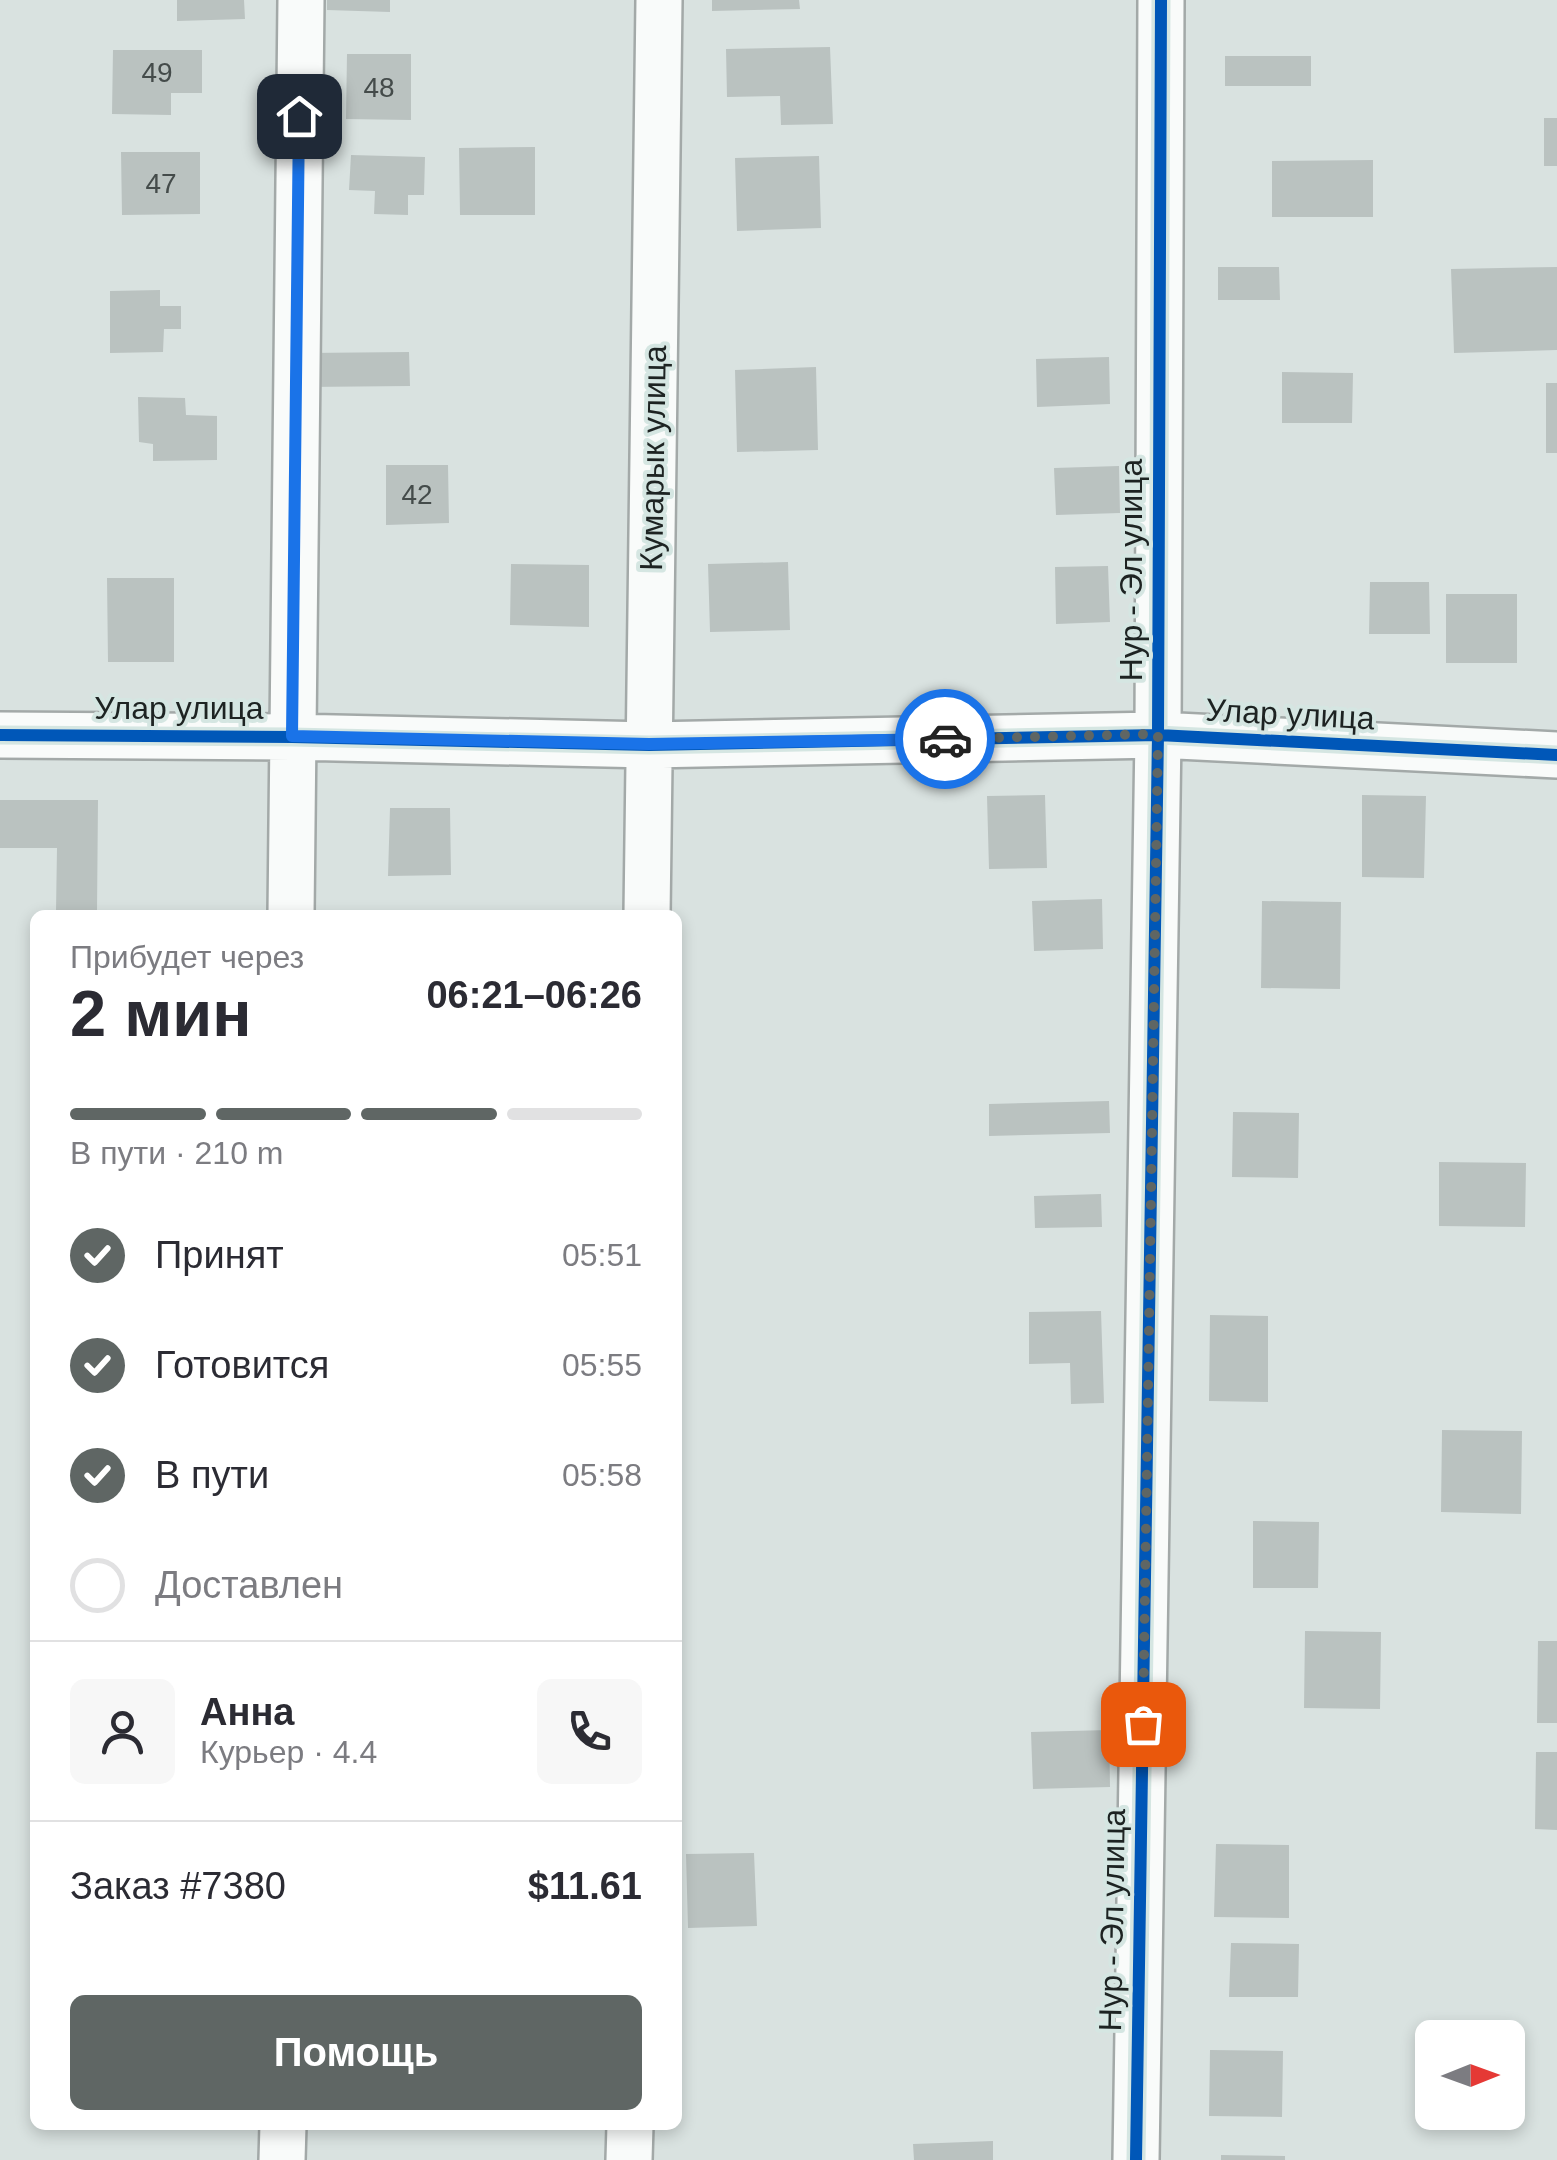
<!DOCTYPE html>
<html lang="ru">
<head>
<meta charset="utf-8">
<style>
  :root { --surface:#fff; --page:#f7f7f7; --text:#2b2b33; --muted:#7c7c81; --line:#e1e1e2; --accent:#5f6664 }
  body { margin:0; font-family:Helvetica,sans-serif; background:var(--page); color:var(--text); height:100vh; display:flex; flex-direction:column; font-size:38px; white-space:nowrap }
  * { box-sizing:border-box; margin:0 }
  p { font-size:32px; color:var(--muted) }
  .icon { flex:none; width:55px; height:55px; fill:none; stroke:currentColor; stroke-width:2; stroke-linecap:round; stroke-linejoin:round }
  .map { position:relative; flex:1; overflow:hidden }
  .side { position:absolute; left:30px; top:910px; width:652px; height:1220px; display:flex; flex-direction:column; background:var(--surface); border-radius:15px; box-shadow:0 5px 15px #0003 }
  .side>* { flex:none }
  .needle { width:65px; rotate:89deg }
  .buttons { position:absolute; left:1415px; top:2020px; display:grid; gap:20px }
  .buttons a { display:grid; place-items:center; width:110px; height:110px; border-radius:15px; background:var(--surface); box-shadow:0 5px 15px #0003; font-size:50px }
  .pin { position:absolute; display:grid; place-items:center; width:85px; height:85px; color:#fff; margin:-42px; border-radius:20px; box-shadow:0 5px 15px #0006 }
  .courier { position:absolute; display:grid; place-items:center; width:100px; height:100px; margin:-50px; border:8px solid #1a73e8; border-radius:50%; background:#fff; color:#222; box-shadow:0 2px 12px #0007 }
  .summary em { font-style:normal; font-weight:600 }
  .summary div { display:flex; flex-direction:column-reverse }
  .summary { display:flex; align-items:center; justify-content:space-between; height:170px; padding:0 40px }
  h1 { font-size:65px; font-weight:600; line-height:75px }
  .bar { display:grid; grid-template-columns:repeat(4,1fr); gap:15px 10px; align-content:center; height:120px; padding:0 40px }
  .bar i { height:12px; border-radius:8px; background:var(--line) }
  .bar .active { background:var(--accent) }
  .bar p { grid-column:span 4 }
  .line { display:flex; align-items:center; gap:25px; padding:0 40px; border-top:2px solid var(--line) }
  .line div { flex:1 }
  .round { display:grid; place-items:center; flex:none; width:105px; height:105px; border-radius:15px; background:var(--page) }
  ol { padding:0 40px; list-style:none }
  li { display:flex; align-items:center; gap:30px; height:110px }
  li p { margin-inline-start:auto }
  li .icon { padding:10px; border-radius:50%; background:var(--accent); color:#fff; stroke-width:4 }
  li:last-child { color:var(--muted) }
  li i { width:55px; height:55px; border:5px solid var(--line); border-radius:50% }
  .action { display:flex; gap:20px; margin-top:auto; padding:20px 40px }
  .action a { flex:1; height:115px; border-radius:15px; background:var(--accent); color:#fff; font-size:40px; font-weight:600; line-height:115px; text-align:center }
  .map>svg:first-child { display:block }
</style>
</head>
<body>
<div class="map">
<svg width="1557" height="2160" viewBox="0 0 1557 2160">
  <rect width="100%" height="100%" fill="#d9e2e0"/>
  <path fill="#bac2c0" d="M 177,0 L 244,0 L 245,19 L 177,21 Z
    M 327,0 L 390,0 L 390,12 L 327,10 Z
    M 712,0 L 799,0 L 800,9 L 712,11 Z
    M 830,47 L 833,124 L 781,125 L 780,96 L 727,97 L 726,49 Z
    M 113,50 L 202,50 L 202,93 L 171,93 L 171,115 L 112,114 Z
    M 347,54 L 411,54 L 411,120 L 346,119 Z
    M 1225,56 L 1311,56 L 1311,86 L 1225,86 Z
    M 1544,118 L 1557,118 L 1557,166 L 1544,166 Z
    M 535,147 L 535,215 L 460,215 L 459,148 Z
    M 121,152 L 200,152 L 200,214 L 122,215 Z
    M 351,155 L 425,157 L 424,195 L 408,195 L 408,215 L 374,214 L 375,191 L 349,190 Z
    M 819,156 L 821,228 L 737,231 L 735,158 Z
    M 1373,160 L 1373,217 L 1272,217 L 1272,161 Z
    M 1218,267 L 1279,267 L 1280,300 L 1218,300 Z
    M 1557,267 L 1557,350 L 1454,353 L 1451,269 Z
    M 160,290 L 160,306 L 181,306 L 181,329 L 164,329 L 163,352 L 110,353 L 110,291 Z
    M 409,352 L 410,386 L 306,387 L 306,353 Z
    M 1109,357 L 1110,404 L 1037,407 L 1036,359 Z
    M 816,367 L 818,450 L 737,452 L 735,370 Z
    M 1282,372 L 1353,373 L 1352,423 L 1282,423 Z
    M 1546,383 L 1557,383 L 1557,453 L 1546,453 Z
    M 138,397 L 185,398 L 186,415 L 217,416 L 217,460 L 153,461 L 153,444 L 139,442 Z
    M 386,465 L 448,465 L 449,523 L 386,525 Z
    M 1119,466 L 1120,513 L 1056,515 L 1054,468 Z
    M 788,562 L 790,630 L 710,632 L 708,564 Z
    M 511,564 L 589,565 L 589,627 L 510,625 Z
    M 1108,566 L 1110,622 L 1056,624 L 1055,567 Z
    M 107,578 L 174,578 L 174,662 L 108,662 Z
    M 1370,582 L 1429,582 L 1430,634 L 1369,634 Z
    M 1446,594 L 1517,594 L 1517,663 L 1446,663 Z
    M 1045,795 L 1047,868 L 989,869 L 987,796 Z
    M 1362,795 L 1426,796 L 1424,878 L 1362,877 Z
    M 0,800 L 98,800 L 97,911 L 56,911 L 57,848 L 0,848 Z
    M 390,808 L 450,808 L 451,875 L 388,876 Z
    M 1102,899 L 1103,949 L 1034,951 L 1032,901 Z
    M 1262,901 L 1341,902 L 1340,989 L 1261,988 Z
    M 1109,1101 L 1110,1133 L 989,1136 L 989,1104 Z
    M 1233,1112 L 1299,1113 L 1298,1178 L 1232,1177 Z
    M 1439,1162 L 1526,1163 L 1525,1227 L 1439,1226 Z
    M 1101,1194 L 1102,1227 L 1035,1228 L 1034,1196 Z
    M 1101,1311 L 1104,1403 L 1071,1404 L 1070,1363 L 1029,1364 L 1029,1312 Z
    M 1210,1315 L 1268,1316 L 1268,1402 L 1209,1401 Z
    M 1442,1430 L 1522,1431 L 1521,1514 L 1441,1512 Z
    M 1253,1521 L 1319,1522 L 1318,1588 L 1253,1588 Z
    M 1305,1631 L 1381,1632 L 1380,1709 L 1304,1708 Z
    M 1538,1641 L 1557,1641 L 1557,1723 L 1537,1723 Z
    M 1109,1730 L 1110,1787 L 1033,1789 L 1031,1732 Z
    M 1536,1752 L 1557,1752 L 1557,1830 L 1535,1829 Z
    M 1216,1844 L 1289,1845 L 1289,1918 L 1214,1917 Z
    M 754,1853 L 757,1926 L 688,1928 L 686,1854 Z
    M 1231,1943 L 1299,1944 L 1298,1997 L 1229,1997 Z
    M 1210,2050 L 1283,2051 L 1282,2117 L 1209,2116 Z
    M 993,2141 L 993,2160 L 914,2160 L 913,2144 Z
    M 1221,2155 L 1285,2156 L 1285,2160 L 1221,2160 Z"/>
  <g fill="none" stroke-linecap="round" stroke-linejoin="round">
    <defs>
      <path id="minor" d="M 0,735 L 292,737 L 649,745 L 1158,735 L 1557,755
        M 291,915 L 301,0
        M 647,915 L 659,0
        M 282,2160 L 283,2125
        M 629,2160 L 630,2125
        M 1136,2160 L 1158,735 L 1161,0"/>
    </defs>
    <use href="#minor" stroke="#a3a9a8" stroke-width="50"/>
    <use href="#minor" stroke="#f9fbfa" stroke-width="45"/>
    <defs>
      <path id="cycleway" d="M 0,735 L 292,737 L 649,745 L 1158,735 L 1557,755
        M 1136,2160 L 1158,735 L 1161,0"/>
    </defs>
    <use href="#cycleway" stroke="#d5e6e2" stroke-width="19"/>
    <use href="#cycleway" stroke="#0057b8" stroke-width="12"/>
  </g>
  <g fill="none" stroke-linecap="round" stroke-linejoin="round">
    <path stroke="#5f6664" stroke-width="10" stroke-dasharray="0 18" d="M 945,739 L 1158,734 L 1143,1724"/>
    <path stroke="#1a73e8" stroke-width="12" d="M 299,116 L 292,736 L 649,744 L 945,739"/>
  </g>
  <g text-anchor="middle" stroke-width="8" stroke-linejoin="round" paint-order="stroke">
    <g font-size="28" fill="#444b4a">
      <text x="157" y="82">49</text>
      <text x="379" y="97">48</text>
      <text x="161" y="193">47</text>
      <text x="417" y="504">42</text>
    </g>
    <g font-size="32" fill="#1d2322" stroke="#d5e6e2">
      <text transform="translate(653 458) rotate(-89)" y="11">Кумарык улица</text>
      <text transform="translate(1131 570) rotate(-90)" y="11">Нур - Эл улица</text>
      <text x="179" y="719">Улар улица</text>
      <text transform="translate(1290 714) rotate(3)" y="11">Улар улица</text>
      <text transform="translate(1112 1920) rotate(-89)" y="11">Нур - Эл улица</text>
    </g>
  </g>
</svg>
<div class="buttons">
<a><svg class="needle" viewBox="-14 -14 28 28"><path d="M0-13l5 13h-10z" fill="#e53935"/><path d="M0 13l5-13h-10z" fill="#7c7c81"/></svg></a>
</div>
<div class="pin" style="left:1143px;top:1724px;background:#ea580c"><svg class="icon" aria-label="bag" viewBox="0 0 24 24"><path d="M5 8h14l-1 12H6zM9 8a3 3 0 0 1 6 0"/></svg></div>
<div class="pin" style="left:299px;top:116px;background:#1f2937"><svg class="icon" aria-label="home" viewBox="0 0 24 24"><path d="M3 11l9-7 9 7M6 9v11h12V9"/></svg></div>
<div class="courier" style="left:945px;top:739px"><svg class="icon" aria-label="car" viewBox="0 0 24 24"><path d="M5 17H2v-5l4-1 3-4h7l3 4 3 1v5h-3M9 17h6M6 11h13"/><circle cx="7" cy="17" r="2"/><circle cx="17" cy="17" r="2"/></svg></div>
<section class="side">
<div class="summary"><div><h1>2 мин</h1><p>Прибудет через</p></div><em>06:21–06:26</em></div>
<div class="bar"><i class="active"></i><i class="active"></i><i class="active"></i><i></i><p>В пути · 210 m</p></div>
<ol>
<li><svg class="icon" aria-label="check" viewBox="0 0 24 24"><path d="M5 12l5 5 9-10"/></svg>Принят<p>05:51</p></li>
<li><svg class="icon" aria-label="check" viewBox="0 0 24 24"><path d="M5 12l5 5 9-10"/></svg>Готовится<p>05:55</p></li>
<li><svg class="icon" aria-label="check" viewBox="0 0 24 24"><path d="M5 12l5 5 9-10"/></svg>В пути<p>05:58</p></li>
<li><i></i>Доставлен</li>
</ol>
<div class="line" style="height:180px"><a class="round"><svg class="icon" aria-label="person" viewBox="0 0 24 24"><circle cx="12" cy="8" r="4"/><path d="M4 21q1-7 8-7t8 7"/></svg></a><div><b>Анна</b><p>Курьер · 4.4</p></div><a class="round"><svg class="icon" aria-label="phone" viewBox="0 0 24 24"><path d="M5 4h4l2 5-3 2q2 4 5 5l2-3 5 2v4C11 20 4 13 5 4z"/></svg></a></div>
<div class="line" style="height:130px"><div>Заказ #7380</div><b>$11.61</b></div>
<div class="action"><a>Помощь</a></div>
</section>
</div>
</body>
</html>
